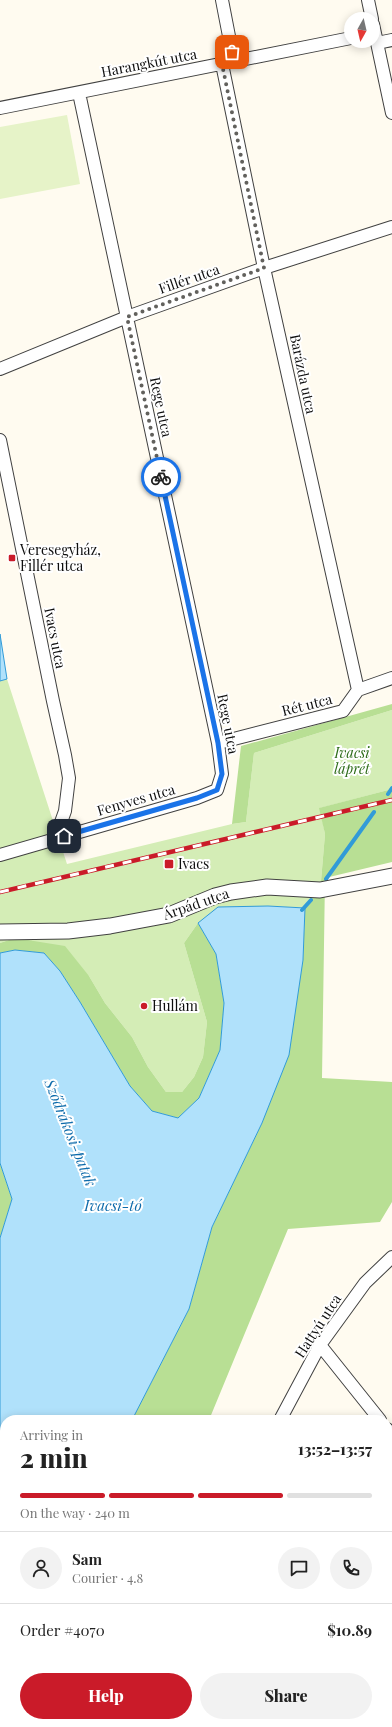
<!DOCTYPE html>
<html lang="en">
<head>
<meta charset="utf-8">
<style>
  :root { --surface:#fff; --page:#f2f2f2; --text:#222; --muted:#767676; --line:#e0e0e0; --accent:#ca1b29 }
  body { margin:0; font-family:"Playfair Display",serif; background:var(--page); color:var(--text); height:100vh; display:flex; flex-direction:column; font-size:15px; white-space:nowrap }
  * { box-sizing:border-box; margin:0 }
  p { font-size:13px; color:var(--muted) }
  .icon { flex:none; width:22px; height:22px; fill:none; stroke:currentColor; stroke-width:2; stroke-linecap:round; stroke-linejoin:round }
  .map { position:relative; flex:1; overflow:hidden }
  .panel { position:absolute; left:0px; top:1415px; width:392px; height:312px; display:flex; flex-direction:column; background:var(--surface); border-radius:16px 16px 0 0; box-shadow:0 2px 10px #0003 }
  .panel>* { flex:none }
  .needle { width:26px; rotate:188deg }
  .fabs { position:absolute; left:344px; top:12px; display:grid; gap:8px }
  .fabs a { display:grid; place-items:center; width:36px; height:36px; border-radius:50%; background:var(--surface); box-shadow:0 2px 10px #0003; font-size:20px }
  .pin { position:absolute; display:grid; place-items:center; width:34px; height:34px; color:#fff; margin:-17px; border-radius:8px; box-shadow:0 2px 6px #0006 }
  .courier { position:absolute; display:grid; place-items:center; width:40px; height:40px; margin:-20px; border:3px solid #1a73e8; border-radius:50%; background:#fff; color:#222; box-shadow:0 1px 5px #0007 }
  .headline em { font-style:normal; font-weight:800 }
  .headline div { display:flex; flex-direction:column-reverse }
  .headline { display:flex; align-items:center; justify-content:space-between; height:68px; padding:0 20px }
  h1 { font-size:26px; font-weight:800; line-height:30px }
  .bar { display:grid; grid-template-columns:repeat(4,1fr); gap:6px 4px; align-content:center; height:48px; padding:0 20px }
  .bar i { height:5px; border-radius:3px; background:var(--line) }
  .bar .active { background:var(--accent) }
  .bar p { grid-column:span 4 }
  .line { display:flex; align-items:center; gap:10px; padding:0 20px; border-top:1px solid var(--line) }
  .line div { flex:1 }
  .round { display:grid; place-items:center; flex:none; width:42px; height:42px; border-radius:21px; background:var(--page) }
  .button { display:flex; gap:8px; margin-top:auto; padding:8px 20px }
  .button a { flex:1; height:46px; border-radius:24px; background:var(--accent); color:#fff; font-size:16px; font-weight:800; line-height:46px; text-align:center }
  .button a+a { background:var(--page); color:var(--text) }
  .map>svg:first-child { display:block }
</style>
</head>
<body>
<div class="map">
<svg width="392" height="1727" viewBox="0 0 392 1727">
  <rect width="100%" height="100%" fill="#fffbf0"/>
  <path fill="#d4edb6" d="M 7,679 L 67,864 L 232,824 L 246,822 L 254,753 L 392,710 L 392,789 L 320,808 L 325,834 L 321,881 L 305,908 L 268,906 L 198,923 L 184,943 L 207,1022 L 203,1057 L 194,1077 L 182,1092 L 166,1092 L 148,1067 L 132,1037 L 105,1003 L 89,976 L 15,938 L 0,943 L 0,681 Z
    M 5,1635 L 5,1722 L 15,1722 L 13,1727 L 0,1727 L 0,1643 Z"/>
  <path fill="#b8df94" d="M 392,704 L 392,710 L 254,753 L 246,822 L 232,824 L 241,746 Z
    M 392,789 L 392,862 L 325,878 L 322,1078 L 392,1082 L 392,1202 L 380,1222 L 288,1229 L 209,1420 L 132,1420 L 189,1309 L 212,1227 L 262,1123 L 303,960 L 305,908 L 321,881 L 325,834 L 319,808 Z
    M 198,923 L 216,954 L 224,1003 L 220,1050 L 199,1098 L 178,1118 L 152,1111 L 130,1086 L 80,1002 L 60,971 L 44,953 L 15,950 L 0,953 L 0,943 L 15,938 L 65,946 L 89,976 L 105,1003 L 132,1037 L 148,1067 L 166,1092 L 182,1092 L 194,1077 L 203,1057 L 207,1022 L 184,943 Z
    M 0,1163 L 12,1199 L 0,1238 Z"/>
  <path fill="#e6f3c8" d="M 67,115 L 80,184 L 0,199 L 0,127 Z"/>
  <path fill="#b0e1fb" stroke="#319bd8" d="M 0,634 L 7,679 L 0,681 Z
    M 268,906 L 305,908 L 303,960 L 289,1055 L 262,1123 L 212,1227 L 189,1309 L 132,1420 L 5,1420 L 5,1635 L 0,1643 L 0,1238 L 12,1199 L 0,1163 L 0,953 L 15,950 L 44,953 L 60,971 L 80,1002 L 130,1086 L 152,1111 L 178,1118 L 199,1098 L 220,1050 L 224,1003 L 216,954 L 198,923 L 218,907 Z"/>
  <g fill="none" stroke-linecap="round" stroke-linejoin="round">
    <path stroke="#319bd8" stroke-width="4" d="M 388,794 L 392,788
      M 326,879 L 374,812
      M 302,910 L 311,900"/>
    <defs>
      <path id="minor" d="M 222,0 L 234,62
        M 368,0 L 372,19
        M 373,24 L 392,113
        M 377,43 L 392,40
        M 222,64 L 264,268 L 358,690
        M 0,108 L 351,38
        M 0,369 L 127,317 L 264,268 L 392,227
        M 0,440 L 53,701 L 65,755 L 69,778 L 65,811 L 60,825 L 52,840
        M 218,743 L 343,711 L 358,690 L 392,678
        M 0,855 L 197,798 L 217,790 L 222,774 L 218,743 L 79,93
        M 320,1345 L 380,1420
        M 280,1420 L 320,1345 L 365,1283 L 392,1257
        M 387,1429 L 392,1435
        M 387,1599 L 392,1595
        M 173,1722 L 178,1727
        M 241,1727 L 247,1722"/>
      <path id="tertiary" d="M 0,932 L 68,931 L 110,926 L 169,915 L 215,896 L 231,892 L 267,887 L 320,890 L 392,876"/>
    </defs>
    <use href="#minor" stroke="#414141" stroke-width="14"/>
    <use href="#tertiary" stroke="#414141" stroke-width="17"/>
    <use href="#minor" stroke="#fff" stroke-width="12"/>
    <use href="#tertiary" stroke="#fff" stroke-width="15"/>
    <defs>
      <path id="rail" d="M 0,892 L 392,800"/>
    </defs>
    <use href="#rail" stroke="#ca1b29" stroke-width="4.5"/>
    <use href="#rail" stroke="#fff" stroke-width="3" stroke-dasharray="9" stroke-linecap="butt"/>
  </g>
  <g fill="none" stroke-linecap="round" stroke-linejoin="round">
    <path stroke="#62615d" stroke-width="4" stroke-dasharray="0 7.2" d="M 161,477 L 127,317 L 264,268 L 222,64 L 234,62 L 232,52"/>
    <path stroke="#1a73e8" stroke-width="5" d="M 64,836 L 197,798 L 217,790 L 222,774 L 218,743 L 161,477"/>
  </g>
  <g fill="#ca1b29" stroke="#fff" stroke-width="1.5">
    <rect x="8" y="554" width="8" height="8" rx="2"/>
    <rect x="164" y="859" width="10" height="10" rx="2"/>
    <circle cx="144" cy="1006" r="4"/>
  </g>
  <g text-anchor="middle" stroke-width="4" stroke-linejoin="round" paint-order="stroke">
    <g font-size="14" fill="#0e0e0e" stroke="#fff">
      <text transform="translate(149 63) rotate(-11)" y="5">Harangkút utca</text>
      <text transform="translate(189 279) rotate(-19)" y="5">Fillér utca</text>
      <text transform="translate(303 374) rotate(78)" y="5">Barázda utca</text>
      <text transform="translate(161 407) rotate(78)" y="5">Rege utca</text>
      <text transform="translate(55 638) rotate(79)" y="5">Ivacs utca</text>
      <text transform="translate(307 705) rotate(-14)" y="5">Rét utca</text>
      <text transform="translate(228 724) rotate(79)" y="5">Rege utca</text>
      <text transform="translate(136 800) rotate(-16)" y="5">Fenyves utca</text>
      <text transform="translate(196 904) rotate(-19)" y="5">Árpád utca</text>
      <text transform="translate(318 1326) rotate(-57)" y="5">Hattyú utca</text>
    </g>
    <g font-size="14" fill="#0e0e0e" stroke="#fff" text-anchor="start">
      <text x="20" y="555">Veresegyház,<tspan x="20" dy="16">Fillér utca</tspan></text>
      <text x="178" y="869">Ivacs</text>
      <text x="152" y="1011">Hullám</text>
    </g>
    <g font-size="14" font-style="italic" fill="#2d6c19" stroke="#fff">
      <text x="352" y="758">Ivacsi<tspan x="352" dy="16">láprét</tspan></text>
    </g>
    <g font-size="15" font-style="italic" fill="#0d6bab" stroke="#fff">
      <text transform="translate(70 1133) rotate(68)" y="5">Sződrákosi-patak</text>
      <text x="113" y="1211">Ivacsi-tó</text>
    </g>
  </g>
</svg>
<div class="fabs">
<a><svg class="needle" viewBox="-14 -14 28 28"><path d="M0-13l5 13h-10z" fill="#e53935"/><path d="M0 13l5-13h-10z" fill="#767676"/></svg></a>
</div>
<div class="pin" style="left:232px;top:52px;background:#ea580c"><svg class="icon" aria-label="bag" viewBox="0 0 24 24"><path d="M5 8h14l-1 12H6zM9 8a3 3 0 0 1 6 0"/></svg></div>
<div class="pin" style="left:64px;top:836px;background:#1f2937"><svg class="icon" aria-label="home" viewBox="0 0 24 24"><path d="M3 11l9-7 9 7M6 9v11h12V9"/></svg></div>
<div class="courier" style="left:161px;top:477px"><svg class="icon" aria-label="bike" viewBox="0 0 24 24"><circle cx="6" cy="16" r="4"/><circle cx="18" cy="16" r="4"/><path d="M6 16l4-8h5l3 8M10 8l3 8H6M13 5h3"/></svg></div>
<section class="panel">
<div class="headline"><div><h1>2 min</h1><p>Arriving in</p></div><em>13:52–13:57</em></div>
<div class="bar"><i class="active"></i><i class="active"></i><i class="active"></i><i></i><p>On the way · 240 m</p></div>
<div class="line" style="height:72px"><a class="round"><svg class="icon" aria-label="person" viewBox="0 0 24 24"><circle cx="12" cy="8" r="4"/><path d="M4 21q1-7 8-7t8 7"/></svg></a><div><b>Sam</b><p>Courier · 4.8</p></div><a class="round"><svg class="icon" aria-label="chat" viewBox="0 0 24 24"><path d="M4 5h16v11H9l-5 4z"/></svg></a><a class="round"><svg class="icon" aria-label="phone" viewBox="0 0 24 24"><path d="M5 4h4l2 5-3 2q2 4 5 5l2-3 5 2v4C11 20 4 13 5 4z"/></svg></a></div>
<div class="line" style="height:52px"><div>Order #4070</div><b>$10.89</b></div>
<div class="button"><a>Help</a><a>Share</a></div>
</section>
</div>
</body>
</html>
